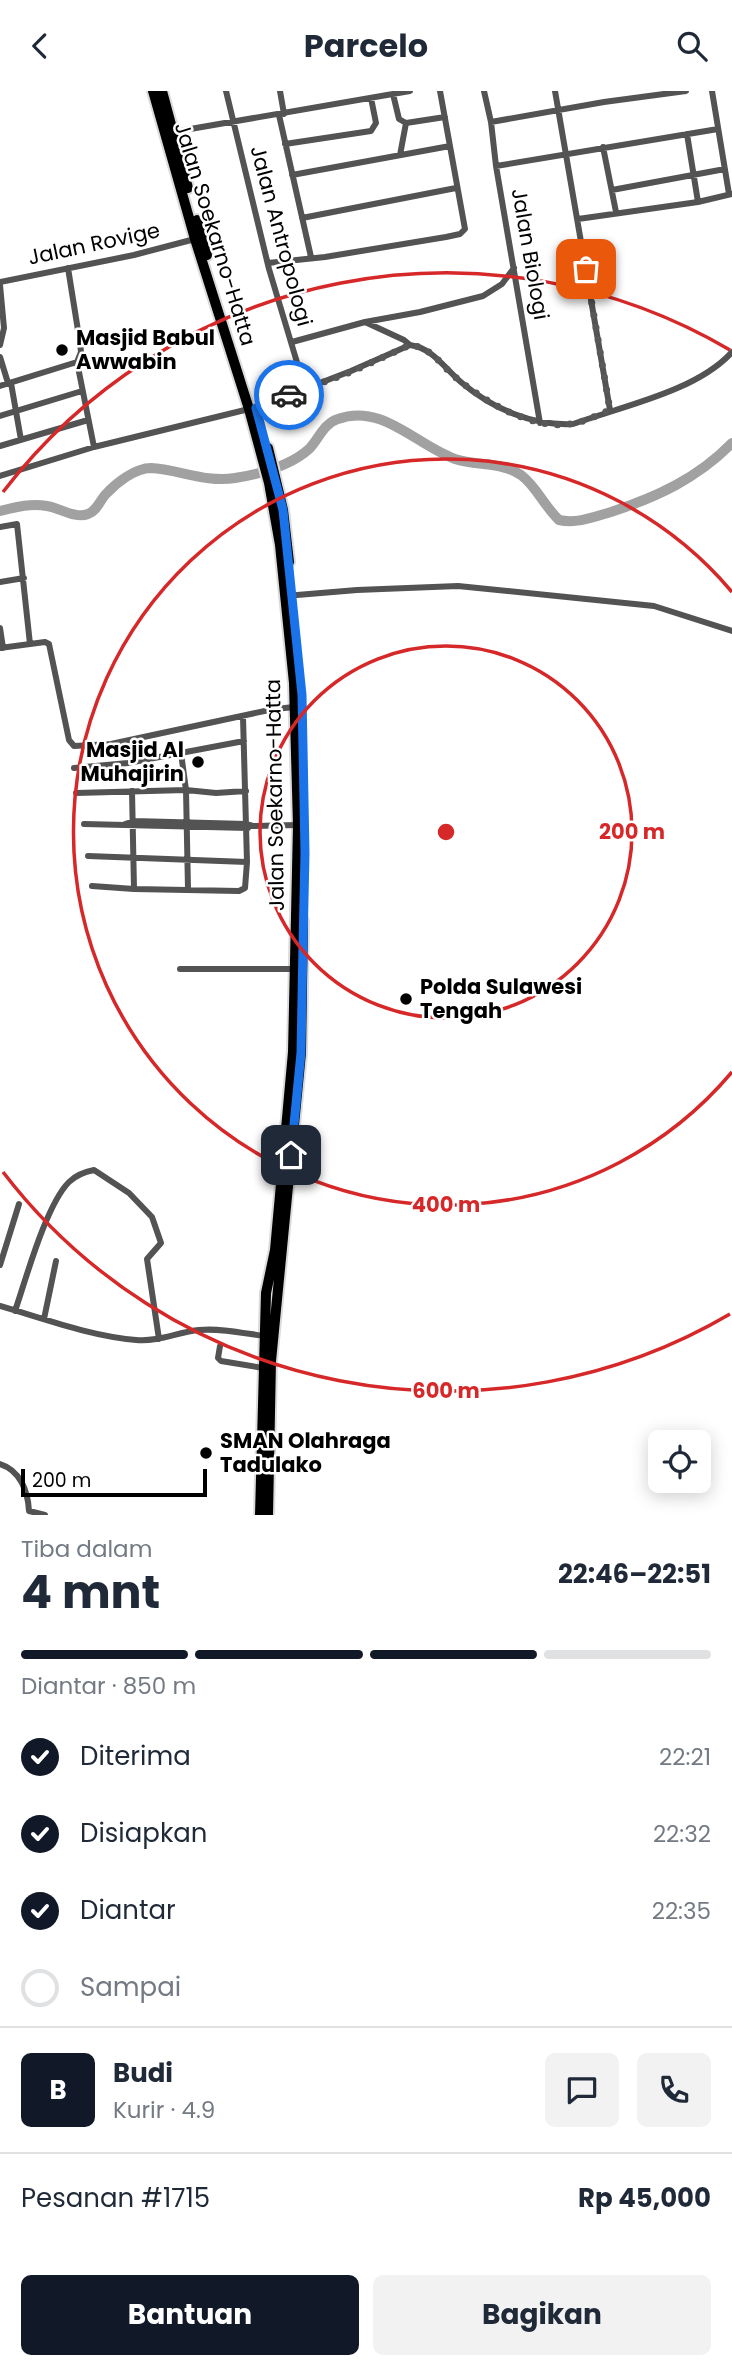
<!DOCTYPE html>
<html lang="id">
<head>
<meta charset="utf-8">
<style>
  :root { --surface:#fff; --page:#f2f2f3; --text:#1f2937; --muted:#747a83; --line:#e0e1e3; --accent:#111827 }
  body { margin:0; font-family:Poppins,sans-serif; background:var(--page); color:var(--text); height:100vh; display:flex; flex-direction:column; font-size:26px; white-space:nowrap }
  * { box-sizing:border-box; margin:0 }
  p { font-size:23px; color:var(--muted) }
  .icon { flex:none; width:38px; height:38px; fill:none; stroke:currentColor; stroke-width:2; stroke-linecap:round; stroke-linejoin:round }
  .map { position:relative; height:1424px; overflow:hidden }
  .drawer { display:flex; flex-direction:column; background:var(--surface); flex:1 }
  .drawer>* { flex:none }
  .buttons { position:absolute; left:648px; top:1339px; display:grid; gap:14px }
  .buttons a { display:grid; place-items:center; width:63px; height:63px; border-radius:10px; background:var(--surface); box-shadow:0 4px 18px #0003; font-size:35px }
  .scale { position:absolute; left:21px; bottom:18px; width:186px; box-sizing:border-box; padding-left:7px; border:4px solid #000; border-top:0; font-size:19px; line-height:24px; white-space:nowrap; color:#000; -webkit-text-stroke:5px #fff; paint-order:stroke }
  .pin { position:absolute; display:grid; place-items:center; width:60px; height:60px; color:#fff; margin:-30px; border-radius:14px; box-shadow:0 4px 10px #0006 }
  .courier { position:absolute; display:grid; place-items:center; width:70px; height:70px; margin:-35px; border:5px solid #1a73e8; border-radius:50%; background:#fff; color:#222; box-shadow:0 2px 9px #0007 }
  .head em { font-style:normal; font-weight:700 }
  .head div { display:flex; flex-direction:column-reverse }
  .head { display:flex; align-items:center; justify-content:space-between; height:119px; padding:0 21px }
  h1 { font-size:46px; font-weight:700; line-height:52px }
  .bar { display:grid; grid-template-columns:repeat(4,1fr); gap:10px 7px; align-content:center; height:84px; padding:0 21px }
  .bar i { height:9px; border-radius:5px; background:var(--line) }
  .bar .on { background:var(--accent) }
  .bar p { grid-column:span 4 }
  .line { display:flex; align-items:center; gap:18px; padding:0 21px; border-top:2px solid var(--line) }
  .line div { flex:1 }
  .round { display:grid; place-items:center; flex:none; width:74px; height:74px; border-radius:10px; background:var(--page) }
  ol { padding:0 21px; list-style:none }
  li { display:flex; align-items:center; gap:21px; height:77px }
  li p { margin-inline-start:auto }
  li .icon { padding:7px; border-radius:50%; background:var(--accent); color:#fff; stroke-width:4 }
  li:last-child { color:var(--muted) }
  li i { width:38px; height:38px; border:4px solid var(--line); border-radius:50% }
  .action { display:flex; gap:14px; margin-top:auto; padding:14px 21px }
  .action a { flex:1; height:80px; border-radius:10px; background:var(--accent); color:#fff; font-size:28px; font-weight:700; line-height:80px; text-align:center }
  .action a+a { background:var(--page); color:var(--text) }
  header { display:flex; justify-content:space-between; align-items:center; height:91px; padding:0 21px; background:var(--surface); font-size:32px; font-weight:700 }
  .map>svg:first-child { display:block }
</style>
</head>
<body>
<header><svg class="icon" aria-label="back" viewBox="0 0 24 24"><path d="M15 5l-7 7 7 7"/></svg>Parcelo<svg class="icon" aria-label="search" viewBox="0 0 24 24"><circle cx="10" cy="10" r="6"/><path d="M15 15l6 6"/></svg></header>
<div class="map">
<svg width="732" height="1424" viewBox="0 0 732 1424">
  <rect width="100%" height="100%" fill="#fff"/>
  <g fill="none" stroke-linecap="round" stroke-linejoin="round">
    <path stroke="#a1a1a1" stroke-width="10" d="M 0,420 C 16,416 31,412 47,415 C 60,417 75,428 88,423 C 97,420 100,409 106,403 C 116,392 135,377 151,377 C 177,378 206,392 235,387 C 260,383 290,375 309,358 C 318,349 324,332 338,328 C 382,312 416,354 455,368 C 477,375 502,371 521,384 C 536,395 545,416 559,429 C 577,433 594,426 611,421 C 657,406 698,387 732,352"/>
    <defs>
      <path id="primary" d="M 153,0 L 195,148 L 249,318 L 269,392 L 280,454 L 294,592 L 298,734 L 293,961 L 275,1159 L 266,1202 L 260,1424
        M 162,0 L 188,97
        M 197,129 L 207,164
        M 268,357 L 283,419 L 289,471
        M 268,1424 L 271,1270 L 301,962 L 303,830"/>
    </defs>
    <use href="#primary" stroke="#dbdbdb" stroke-width="14"/>
    <path stroke="#535353" stroke-width="6" d="M 226,0 L 269,178 L 305,298
      M 280,0 L 284,23
      M 484,0 L 491,31 L 496,75 L 540,332
      M 555,0 L 610,319
      M 712,0 L 729,103
      M 393,3 L 399,28 L 406,32
      M 279,24 L 311,166
      M 491,31 L 604,11 L 686,0
      M 173,41 L 410,0
      M 687,43 L 698,111
      M 285,53 L 371,40 L 376,32 L 371,7
      M 603,56 L 616,121
      M 400,64 L 406,32 L 445,26
      M 496,75 L 718,38
      M 292,84 L 450,55
      M 612,99 L 725,78
      M 302,127 L 456,97
      M 578,128 L 698,111 L 732,103
      M 268,172 L 325,166 L 446,146 L 460,143 L 465,138 L 440,0
      M 68,177 L 80,252 L 81,261 L 77,271
      M 0,191 L 134,164 L 195,148
      M 0,194 L 4,237 L 0,254
      M 365,231 L 420,221 L 483,205 L 502,193 L 514,177
      M 292,251 L 365,231 L 404,249 L 410,254
      M 0,266 L 8,292
      M 11,292 L 21,349
      M 0,295 L 77,271 L 94,356
      M 255,317 L 351,280 L 410,254 C 433,257 445,278 462,292 C 493,318 533,335 573,333 C 623,315 697,300 732,261
      M 0,325 L 82,300
      M 0,355 L 88,329
      M 0,385 L 94,356 L 249,318
      M 0,436 L 17,433 L 30,553
      M 0,491 L 24,487
      M 285,505 L 357,499 L 458,495 L 654,515 L 732,540
      M 0,537 L 3,557
      M 0,557 L 45,551 L 49,553 L 69,649 L 74,655 L 111,653 L 274,618 L 295,616
      M 181,662 L 186,699 L 188,798
      M 74,677 L 128,672 L 244,650
      M 132,700 L 134,798
      M 76,702 L 186,699 L 216,702 L 246,700
      M 84,733 L 248,737
      M 125,733 L 134,730 L 246,733 L 253,735 L 298,734
      M 88,765 L 247,771
      M 92,795 L 134,798 L 239,800 L 245,797 L 247,771 L 243,626
      M 180,878 L 295,878
      M 0,1174 L 19,1113
      M 0,1215 C 45,1228 90,1245 136,1249 C 159,1251 178,1241 199,1239 C 220,1237 243,1242 264,1245
      M 15,1220 C 26,1188 46,1114 69,1091 C 76,1084 84,1081 94,1079 L 129,1102 L 152,1126 L 161,1152 L 147,1168 L 159,1248
      M 44,1228 L 56,1170
      M 220,1255 L 218,1267 L 221,1270 L 263,1277
      M 0,1373 C 20,1379 28,1400 29,1420 L 45,1424"/>
    <use href="#primary" stroke="#000" stroke-width="10"/>
  </g>
  <g fill="none" stroke-linecap="round" stroke-linejoin="round">
    <path stroke="#595959" stroke-width="7" stroke-dasharray="0 12.6" d="M 289,304 L 351,281 L 410,254 C 430,256 439,271 453,284 C 481,309 535,342 575,332 C 587,330 599,323 610,319 L 586,178"/>
    <path stroke="#1a73e8" stroke-width="9" d="M 289,304 L 256,317 L 283,419 L 302,604 L 305,762 L 303,855 L 301,962 L 291,1064"/>
  </g>
  <g fill="none" stroke="#d62828" stroke-width="3.5">
    <circle cx="446" cy="741" r="186"/>
    <path d="M732 981A373 373 0 1 1 732 501"/>
    <path d="M730 1223A559 559 0 0 1 3 1081M3 401A559 559 0 0 1 730 259"/>
  </g>
  <g fill="#000" stroke="#fff" stroke-width="2.5">
    <circle cx="62" cy="259" r="7"/>
    <circle cx="198" cy="671" r="7"/>
    <circle cx="406" cy="908" r="7"/>
    <circle cx="206" cy="1362" r="7"/>
  </g>
  <g text-anchor="middle" stroke-width="5" stroke-linejoin="round" paint-order="stroke">
    <g font-size="21" fill="#000" stroke="#fff">
      <text transform="translate(215 143) rotate(73)" y="7">Jalan Soekarno-Hatta</text>
      <text transform="translate(281 145) rotate(75)" y="7">Jalan Antropologi</text>
      <text transform="translate(94 153) rotate(-12)" y="7">Jalan Rovige</text>
      <text transform="translate(530 163) rotate(80)" y="7">Jalan Biologi</text>
      <text transform="translate(275 704) rotate(-91)" y="7">Jalan Soekarno-Hatta</text>
    </g>
    <g font-size="21" font-weight="bold" fill="#000" stroke="#fff" text-anchor="start">
      <text x="76" y="254">Masjid Babul<tspan x="76" dy="24">Awwabin</tspan></text>
      <text x="184" y="666" text-anchor="end">Masjid Al<tspan x="184" dy="24">Muhajirin</tspan></text>
      <text x="420" y="903">Polda Sulawesi<tspan x="420" dy="24">Tengah</tspan></text>
      <text x="220" y="1357">SMAN Olahraga<tspan x="220" dy="24">Tadulako</tspan></text>
    </g>
  </g>
  <circle cx="446" cy="741" r="10" fill="#d62828" stroke="#fff" stroke-width="3.5"/>
  <g font-size="21" text-anchor="middle" font-weight="bold" fill="#d62828" stroke="#fff" stroke-width="5" stroke-linejoin="round" paint-order="stroke">
    <text x="632" y="748">200 m</text>
    <text x="446" y="1121">400 m</text>
    <text x="446" y="1307">600 m</text>
  </g>
</svg>
<div class="buttons">
<a><svg class="icon" aria-label="locate" viewBox="0 0 24 24"><circle cx="12" cy="12" r="6"/><path d="M12 2v4M12 18v4M2 12h4M18 12h4"/></svg></a>
</div>
<div class="scale">200 m</div>
<div class="pin" style="left:586px;top:178px;background:#ea580c"><svg class="icon" aria-label="bag" viewBox="0 0 24 24"><path d="M5 8h14l-1 12H6zM9 8a3 3 0 0 1 6 0"/></svg></div>
<div class="pin" style="left:291px;top:1064px;background:#1f2937"><svg class="icon" aria-label="home" viewBox="0 0 24 24"><path d="M3 11l9-7 9 7M6 9v11h12V9"/></svg></div>
<div class="courier" style="left:289px;top:304px"><svg class="icon" aria-label="car" viewBox="0 0 24 24"><path d="M5 17H2v-5l4-1 3-4h7l3 4 3 1v5h-3M9 17h6M6 11h13"/><circle cx="7" cy="17" r="2"/><circle cx="17" cy="17" r="2"/></svg></div>
</div>
<section class="drawer">
<div class="head"><div><h1>4 mnt</h1><p>Tiba dalam</p></div><em>22:46–22:51</em></div>
<div class="bar"><i class="on"></i><i class="on"></i><i class="on"></i><i></i><p>Diantar · 850 m</p></div>
<ol>
<li><svg class="icon" aria-label="check" viewBox="0 0 24 24"><path d="M5 12l5 5 9-10"/></svg>Diterima<p>22:21</p></li>
<li><svg class="icon" aria-label="check" viewBox="0 0 24 24"><path d="M5 12l5 5 9-10"/></svg>Disiapkan<p>22:32</p></li>
<li><svg class="icon" aria-label="check" viewBox="0 0 24 24"><path d="M5 12l5 5 9-10"/></svg>Diantar<p>22:35</p></li>
<li><i></i>Sampai</li>
</ol>
<div class="line" style="height:126px"><b class="round" style="background:var(--accent);color:#fff">B</b><div><b>Budi</b><p>Kurir · 4.9</p></div><a class="round"><svg class="icon" aria-label="chat" viewBox="0 0 24 24"><path d="M4 5h16v11H9l-5 4z"/></svg></a><a class="round"><svg class="icon" aria-label="phone" viewBox="0 0 24 24"><path d="M5 4h4l2 5-3 2q2 4 5 5l2-3 5 2v4C11 20 4 13 5 4z"/></svg></a></div>
<div class="line" style="height:91px"><div>Pesanan #1715</div><b>Rp 45,000</b></div>
<div class="action"><a>Bantuan</a><a>Bagikan</a></div>
</section>
</body>
</html>
